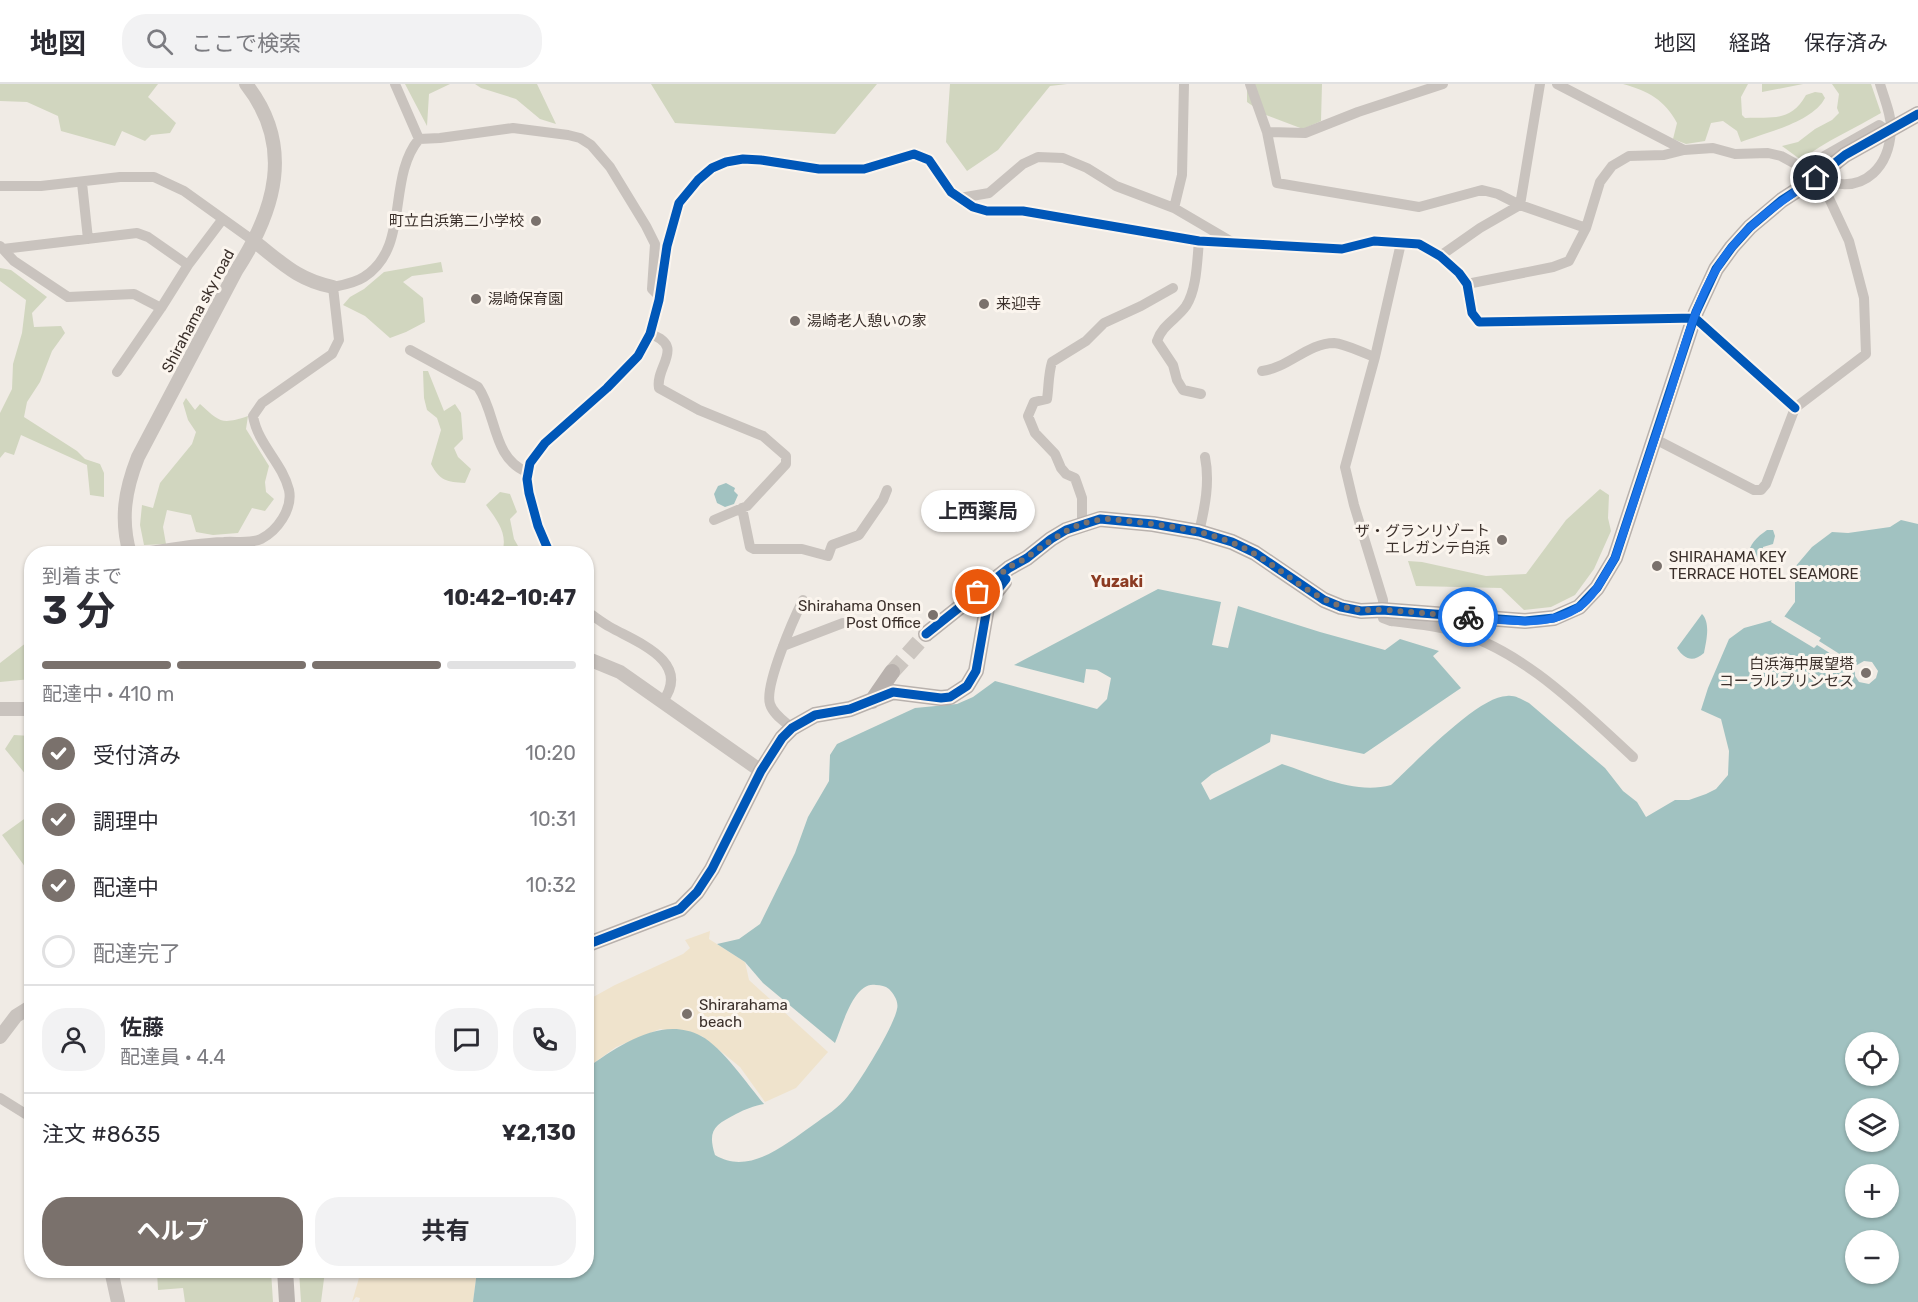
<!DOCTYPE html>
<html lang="ja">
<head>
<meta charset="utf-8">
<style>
  :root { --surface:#fff; --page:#f2f2f3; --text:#2b2b33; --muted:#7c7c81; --line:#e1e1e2; --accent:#7a716c }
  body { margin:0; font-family:Rubik,"Noto Sans JP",sans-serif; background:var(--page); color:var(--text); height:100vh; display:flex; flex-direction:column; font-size:22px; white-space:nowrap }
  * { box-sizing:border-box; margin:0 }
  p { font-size:20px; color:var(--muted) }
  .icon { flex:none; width:33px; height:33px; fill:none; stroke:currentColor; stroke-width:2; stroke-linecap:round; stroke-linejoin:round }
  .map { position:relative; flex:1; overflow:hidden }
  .details { position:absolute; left:24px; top:462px; width:570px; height:732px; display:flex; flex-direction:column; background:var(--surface); border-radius:24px; box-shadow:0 2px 4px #0004 }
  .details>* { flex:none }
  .tools { position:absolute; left:1845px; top:948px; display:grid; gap:12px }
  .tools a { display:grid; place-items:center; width:54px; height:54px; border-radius:50%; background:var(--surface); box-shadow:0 2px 4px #0004; font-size:30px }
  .pin { position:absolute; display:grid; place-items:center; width:51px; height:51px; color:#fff; margin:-26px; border:3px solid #fff; border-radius:50%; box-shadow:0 2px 6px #0007 }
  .courier { position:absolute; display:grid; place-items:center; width:60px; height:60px; margin:-30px; border:4px solid #1a73e8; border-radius:50%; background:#fff; color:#222; box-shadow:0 2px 8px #0007 }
  .bubble { position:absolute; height:42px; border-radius:21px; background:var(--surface); box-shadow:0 2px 4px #0004; font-size:20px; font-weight:700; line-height:42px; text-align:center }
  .headline em { font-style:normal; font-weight:700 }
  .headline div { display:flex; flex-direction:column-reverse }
  .headline { display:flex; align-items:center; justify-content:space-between; height:102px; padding:0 18px }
  h1 { font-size:39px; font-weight:700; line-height:45px }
  .bar { display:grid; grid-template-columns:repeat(4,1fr); gap:9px 6px; align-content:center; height:72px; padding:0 18px }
  .bar i { height:8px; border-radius:4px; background:var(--line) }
  .bar .current { background:var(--accent) }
  .bar p { grid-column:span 4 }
  .line { display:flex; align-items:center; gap:15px; padding:0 18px; border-top:2px solid var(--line) }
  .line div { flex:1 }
  .round { display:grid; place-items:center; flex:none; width:63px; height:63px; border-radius:24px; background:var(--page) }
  ol { padding:0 18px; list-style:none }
  li { display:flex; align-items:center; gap:18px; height:66px }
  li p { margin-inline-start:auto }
  li .icon { padding:6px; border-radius:50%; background:var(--accent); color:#fff; stroke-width:4 }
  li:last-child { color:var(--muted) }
  li i { width:33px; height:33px; border:3px solid var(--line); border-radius:50% }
  .action { display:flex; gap:12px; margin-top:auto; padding:12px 18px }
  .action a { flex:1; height:69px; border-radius:24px; background:var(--accent); color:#fff; font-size:24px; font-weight:700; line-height:69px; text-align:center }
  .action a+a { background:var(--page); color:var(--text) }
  header { display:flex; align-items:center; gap:36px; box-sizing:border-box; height:84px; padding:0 30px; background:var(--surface); border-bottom:2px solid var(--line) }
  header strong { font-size:28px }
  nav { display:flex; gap:33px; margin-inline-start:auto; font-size:21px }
  .search { width:420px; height:54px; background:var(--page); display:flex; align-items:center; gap:15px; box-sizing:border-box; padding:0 21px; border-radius:24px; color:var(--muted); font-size:22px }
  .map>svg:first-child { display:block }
</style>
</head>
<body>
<header>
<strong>地図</strong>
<div class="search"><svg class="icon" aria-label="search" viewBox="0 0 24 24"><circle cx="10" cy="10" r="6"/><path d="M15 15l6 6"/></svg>ここで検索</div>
<nav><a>地図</a><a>経路</a><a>保存済み</a></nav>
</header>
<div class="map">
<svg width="1918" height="1218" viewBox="0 0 1918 1218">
  <rect width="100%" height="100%" fill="#f0ebe5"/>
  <path fill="#d1d6bf" d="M 0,0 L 158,0 L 148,13 L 176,39 L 170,49 L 151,51 L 145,57 L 122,47 L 115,62 L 61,47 L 58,32 L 27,18 L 0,17 Z
    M 405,0 L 450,0 L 429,10 L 427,42 Z
    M 475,0 L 537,0 L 556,40 L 540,35 L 516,15 L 481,4 Z
    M 651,0 L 877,0 L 835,50 L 675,39 Z
    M 950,0 L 1067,0 L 1050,2 L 998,66 L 967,87 L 946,58 Z
    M 1247,0 L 1322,0 L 1321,37 L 1303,45 L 1266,31 L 1247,18 Z
    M 1623,0 L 1748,0 L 1741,13 L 1742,31 L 1745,34 C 1773,33 1791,38 1806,11 L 1815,8 L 1822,9 L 1825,14 C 1813,38 1765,49 1741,58 L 1737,47 L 1723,37 L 1711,39 L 1705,57 L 1686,60 L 1673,55 L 1677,39 C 1665,16 1648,7 1623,0 Z
    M 1762,0 L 1803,0 L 1762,8 Z
    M 1832,0 L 1871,0 L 1881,29 C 1854,45 1825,57 1801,76 L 1782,62 L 1798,58 L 1815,45 L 1832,36 L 1839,29 L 1837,24 L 1839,10 Z
    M 441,178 L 443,188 L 412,192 L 403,198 L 423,214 L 425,238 L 406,248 L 390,254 L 365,232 L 343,221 L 350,213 L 364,205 L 384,188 Z
    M 0,184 L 11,186 L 47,213 L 32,229 L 34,243 L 61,242 L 65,249 L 52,267 L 40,298 L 27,318 L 24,333 L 77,367 L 85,375 L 100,380 L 104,389 L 104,413 L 90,411 L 87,381 L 21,351 L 14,371 L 5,368 L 0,374 L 0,329 L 12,305 L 13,280 L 22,249 L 26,216 L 0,197 Z
    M 423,287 L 428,287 L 444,327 L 455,320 L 461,329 L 463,355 L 454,364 L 458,373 L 471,385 L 465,399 C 447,398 440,397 431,380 L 441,346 L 437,334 L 427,326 L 424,314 Z
    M 186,314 L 195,326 L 200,320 C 220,338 221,341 248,332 L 246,345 L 269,382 L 265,398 L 266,408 L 274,415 L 265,427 L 252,424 L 238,449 L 213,451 L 196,448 L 191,431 L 167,426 L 163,443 L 166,460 L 144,461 L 140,441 L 142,421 L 153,424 L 160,399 L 192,360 L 196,348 L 188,336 L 183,319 Z
    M 1600,405 L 1609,411 L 1608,434 L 1611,447 L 1594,485 L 1575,511 L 1551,523 L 1524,526 L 1501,504 L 1416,502 L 1408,477 L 1422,478 L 1486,492 L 1526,490 L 1566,436 Z
    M 500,408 L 510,410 L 517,428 L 510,435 L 514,455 L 522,469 L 506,469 L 503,465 C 507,448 496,435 486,421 Z
    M 31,555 L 31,595 L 0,598 L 0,579 Z
    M 14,651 L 31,652 L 31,697 L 5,665 Z
    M 31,730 L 31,791 L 2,751 Z
    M 157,1187 L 271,1187 L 273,1218 L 185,1218 L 183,1204 L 158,1206 Z
    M 299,1187 L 325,1187 L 321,1218 L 301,1218 Z"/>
  <path fill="#efe3cc" d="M 710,847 L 709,855 L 745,878 L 749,896 L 828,968 L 796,1004 L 765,1018 L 740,983 L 702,952 L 660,945 L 616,963 L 587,984 L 586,917 L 615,901 L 683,870 L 690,864 L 685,856 Z
    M 361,1187 L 477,1187 L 473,1218 L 359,1218 L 360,1214 L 356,1213 L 352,1218 Z"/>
  <path fill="#a1c2c1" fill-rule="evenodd" d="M 726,399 L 735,404 L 734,407 L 738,411 L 734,420 L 725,423 L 717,419 L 714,410 L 718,402 Z
    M 1901,436 L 1918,440 L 1918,1218 L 473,1218 L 477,1187 L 586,1186 L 587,984 C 618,962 662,931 701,952 C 722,963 748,1001 764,1020 C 753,1022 746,1025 736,1030 C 715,1041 707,1046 715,1071 C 749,1092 786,1060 813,1041 C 825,1032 839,1024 848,1012 C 860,998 894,942 897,925 C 899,918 894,910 889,905 C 885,902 881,901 876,901 C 854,896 842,943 835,959 L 763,899 L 745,878 L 717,860 L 739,855 L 760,840 L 795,769 L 808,733 L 829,697 L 830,671 L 837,660 L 915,624 L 957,620 L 973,613 L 995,597 L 1097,625 L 1107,615 L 1111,594 L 1097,586 L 1086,585 L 1084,599 L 1014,581 L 1158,505 L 1221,518 L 1212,561 L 1228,564 L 1238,522 L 1320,548 L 1385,566 L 1400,555 L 1439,567 L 1433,572 L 1461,604 L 1364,670 L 1271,650 L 1270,658 L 1212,690 L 1201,699 L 1210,716 L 1282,680 C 1316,691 1355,711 1391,701 C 1414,680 1478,612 1507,612 C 1516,611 1522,616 1529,619 L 1605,684 L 1623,707 L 1637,718 L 1646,733 L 1675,716 L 1689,716 L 1706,710 L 1716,705 L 1728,691 L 1729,667 L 1721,635 L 1701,626 L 1708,604 L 1729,555 L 1744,544 L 1784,533 L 1795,518 L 1795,483 L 1812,463 L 1832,448 L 1848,449 L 1890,443 ZM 1856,958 L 1888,958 L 1888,992 L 1856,992 ZM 1856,1024 L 1888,1024 L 1888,1058 L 1856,1058 ZM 1856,1090 L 1888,1090 L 1888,1124 L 1856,1124 ZM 1856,1156 L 1888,1156 L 1888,1190 L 1856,1190 Z
    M 1767,446 L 1773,446 L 1775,452 L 1773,460 L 1763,463 L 1763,474 L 1757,478 L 1751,478 L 1748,473 C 1749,460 1757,453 1767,446 Z
    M 1702,530 C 1711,539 1706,558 1704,569 C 1693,579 1684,575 1677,564 Z"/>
  <path fill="#f0ebe5" d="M 1782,531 L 1821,554 L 1819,557 L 1857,581 L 1864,577 L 1872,578 L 1878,587 L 1876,594 L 1869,600 L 1859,598 L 1855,592 L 1855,585 L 1817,561 L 1814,564 L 1771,538 L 1772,535 L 1771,534 Z"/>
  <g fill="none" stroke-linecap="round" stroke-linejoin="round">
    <path stroke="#ccc6c0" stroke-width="16" stroke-dasharray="16 8" stroke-linecap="butt" d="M 892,588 L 926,550"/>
    <path stroke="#c9c3be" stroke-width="10" d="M 395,0 L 419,55
      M 1250,0 L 1267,48 L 1277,99 L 1419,123 L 1482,106 L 1498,110 L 1520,121 L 1586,144
      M 1557,0 L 1684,66
      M 1267,48 L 1305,49 L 1358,28 L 1443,0
      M 1829,98 C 1866,108 1889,82 1891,46 C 1892,32 1884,14 1880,0
      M 82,99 L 88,155
      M 0,102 L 41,102 L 120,93 L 154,93 L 184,107 L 255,158
      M 960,114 L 989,109 L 1023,80 L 1038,73 L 1063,74 L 1087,84 L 1116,102 L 1174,124 L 1232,158
      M 1520,121 L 1540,0
      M 1174,124 L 1182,91 L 1184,0
      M 1199,157 C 1197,177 1197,205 1186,222 C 1177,235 1162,241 1157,257 L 1173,281 L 1177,296 L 1183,306 L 1201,310
      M 1401,159 L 1375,273 L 1345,383 L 1354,421 L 1383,516 L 1383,534 L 1391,537 C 1409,539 1428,541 1446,545 C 1518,561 1580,624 1633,673
      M 0,162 L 14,177 L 68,213 L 134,210 L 161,224 L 117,288
      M 3,165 L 137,149 L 148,153 L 188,181
      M 1440,172 L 1480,144 L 1520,121
      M 1467,200 L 1553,183 L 1569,177 L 1586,144 L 1600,98 L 1612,82 L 1629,72 L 1664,71 L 1684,66 L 1713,64 L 1735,70 L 1768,69 L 1781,72 L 1803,84 L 1879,41 L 1888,47
      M 161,224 L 188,181 L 222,136
      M 650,250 C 686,262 655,283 659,304 L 699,326 L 763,352 L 786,372 L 786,380 L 747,422 L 714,436
      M 410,266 L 478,303 C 497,330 492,374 527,388
      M 1262,287 C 1288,284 1308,259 1334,259 C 1346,260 1363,269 1375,273
      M 1655,355 L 1754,406 L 1761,406 L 1766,400 L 1795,324 L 1866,270 L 1864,214 L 1849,157 L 1828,112 L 1816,94
      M 742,424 L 750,463 L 754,465 L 802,465 L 828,472 L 832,461 L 859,451 L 883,416 L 887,406
      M 1082,440 L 1082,414 L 1075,394 L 1066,390 L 1061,384 L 1055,370 L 1035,349 L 1028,332 L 1034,318 L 1047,315 C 1049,302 1048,292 1052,278 L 1086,257 L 1104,239 L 1141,222 L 1173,204
      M 1199,448 C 1205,423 1210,398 1205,373
      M 133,470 C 163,465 193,459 224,458 C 235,457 251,460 261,455 C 277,447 293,425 289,406 C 282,378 258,361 253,332 L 262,319 L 332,270 L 339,256 L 333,203 C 343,201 355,199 364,193 C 411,163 386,95 419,55 L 440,54 L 513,44 L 568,51 L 580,54 L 591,61 L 610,83 L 646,142 L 655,160 L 652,205 L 659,212
      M 550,470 L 538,442 L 529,409 L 527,395 L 530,379 L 545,359 L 607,304 L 638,272 L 650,250 L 659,216 L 667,162 L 679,119 L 698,96 L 712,84 L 726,78 L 743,75 L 761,76 L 819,85 L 864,85 L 914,70 L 929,76 L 951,108 L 973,123 L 987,127 L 1023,127 L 1199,157 L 1342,165 L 1374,157 L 1419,160 L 1440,172 L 1459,189 L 1467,200 L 1472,229 L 1479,238 L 1695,234 L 1795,324
      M 586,527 C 594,532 601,538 610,543 C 636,558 692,577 663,617
      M 783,562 L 843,539
      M 792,644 C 784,637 773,630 770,620 C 764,602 794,534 803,516
      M 0,1014 L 32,1034"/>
    <path stroke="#c9c3be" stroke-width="14" d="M 255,158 C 282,179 298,196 333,203
      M 130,470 C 120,435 125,406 138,373 L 236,187 C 275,127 295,62 246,0
      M 586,574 L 620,588 L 761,687
      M 0,625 L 32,625
      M 0,953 L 16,932 L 32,922
      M 111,1186 L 118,1218"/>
    <path stroke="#b8b1ad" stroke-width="16" d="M 926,550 L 1009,484 L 1027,474 L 1051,455 L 1066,446 L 1100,435 L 1153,440 L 1199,448 L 1232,458 L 1255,469 L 1324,516 L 1341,523 L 1361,527 L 1382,526 L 1525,537 L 1554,534 L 1579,523 L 1597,504 L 1615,474 L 1696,228 L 1716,185 L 1732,163 L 1750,143 L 1782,116 L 1816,94 L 1845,71 L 1918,30
      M 872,617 L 892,588
      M 586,861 L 680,825 L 697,808 L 712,785 L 761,687 L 782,654 L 792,644 L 815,631 L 850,625 L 893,608 L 941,614 L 950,613 L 967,602 L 976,587 L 988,518 L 1004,498
      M 285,1186 L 287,1218"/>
    <path stroke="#c9c3be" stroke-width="10" d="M 1803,84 L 1829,98"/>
    <defs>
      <path id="cycleway" d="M 550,470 L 538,442 L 529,409 L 527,395 L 530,379 L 545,359 L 607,304 L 638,272 L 650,250 L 659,216 L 667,162 L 679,119 L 698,96 L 712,84 L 726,78 L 743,75 L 761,76 L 819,85 L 864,85 L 914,70 L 929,76 L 951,108 L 973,123 L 987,127 L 1023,127 L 1199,157 L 1342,165 L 1374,157 L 1419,160 L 1440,172 L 1459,189 L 1467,200 L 1472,229 L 1479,238 L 1695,234 L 1795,324
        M 926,550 L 1009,484 L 1027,474 L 1051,455 L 1066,446 L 1100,435 L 1153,440 L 1199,448 L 1232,458 L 1255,469 L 1324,516 L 1341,523 L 1361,527 L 1382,526 L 1525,537 L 1554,534 L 1579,523 L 1597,504 L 1615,474 L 1696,228 L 1716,185 L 1732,163 L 1750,143 L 1782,116 L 1816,94 L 1845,71 L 1918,30
        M 586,861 L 680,825 L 697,808 L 712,785 L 761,687 L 782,654 L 792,644 L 815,631 L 850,625 L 893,608 L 941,614 L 950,613 L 967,602 L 976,587 L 988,518 L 1006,495"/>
    </defs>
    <use href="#cycleway" stroke="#fbf5ee" stroke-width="13"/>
    <use href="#cycleway" stroke="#0057b8" stroke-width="9"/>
  </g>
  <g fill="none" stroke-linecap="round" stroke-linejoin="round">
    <path stroke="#7a716c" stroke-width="6" stroke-dasharray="0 10.8" d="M 978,508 C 988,501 997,492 1007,485 C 1013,480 1021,478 1027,473 C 1055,455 1073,436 1110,435 C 1159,441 1212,444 1255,470 C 1284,487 1309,512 1341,522 C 1357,528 1370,525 1386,526 C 1413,528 1441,531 1468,533"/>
    <path stroke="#1a73e8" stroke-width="8" d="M 1468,533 C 1503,536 1548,545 1579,523 C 1595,512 1605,490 1615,474 C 1633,419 1652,364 1670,309 C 1686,259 1698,204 1732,163 C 1755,134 1786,114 1816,94"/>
  </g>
  <g fill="#7a716c" stroke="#fbf5ee" stroke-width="2">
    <circle cx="536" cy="137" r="6"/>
    <circle cx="476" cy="215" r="6"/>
    <circle cx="984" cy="220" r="6"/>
    <circle cx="795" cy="237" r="6"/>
    <circle cx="1502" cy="456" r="6"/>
    <circle cx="1657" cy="482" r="6"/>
    <circle cx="933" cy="531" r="6"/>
    <circle cx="1866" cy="589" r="6"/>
    <circle cx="687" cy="930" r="6"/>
  </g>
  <g text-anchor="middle" stroke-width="6" stroke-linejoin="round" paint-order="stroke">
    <g font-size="15" fill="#3b302b" stroke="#fbf5ee" text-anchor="start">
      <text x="524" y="142" text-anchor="end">町立白浜第二小学校</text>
      <text x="488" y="220">湯崎保育園</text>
      <text x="996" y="225">来迎寺</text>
      <text x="807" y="242">湯崎老人憩いの家</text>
      <text x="1490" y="452" text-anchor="end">ザ・グランリゾート<tspan x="1490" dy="17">エレガンテ白浜</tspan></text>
      <text x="1669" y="478">SHIRAHAMA KEY<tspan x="1669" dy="17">TERRACE HOTEL SEAMORE</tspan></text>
      <text x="921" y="527" text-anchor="end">Shirahama Onsen<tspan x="921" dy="17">Post Office</tspan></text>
      <text x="1854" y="585" text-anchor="end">白浜海中展望塔<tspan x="1854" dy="17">コーラルプリンセス</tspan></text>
      <text x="699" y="926">Shirarahama<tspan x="699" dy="17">beach</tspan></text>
    </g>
    <g font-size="15" fill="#3b302b" stroke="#fbf5ee">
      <text transform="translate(198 227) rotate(-62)" y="5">Shirahama sky road</text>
    </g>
    <g font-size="16" font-weight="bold" fill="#8c3b22" stroke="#fbf5ee">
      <text x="1117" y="503">Yuzaki</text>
    </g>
  </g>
</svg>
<div class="tools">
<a><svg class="icon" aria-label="locate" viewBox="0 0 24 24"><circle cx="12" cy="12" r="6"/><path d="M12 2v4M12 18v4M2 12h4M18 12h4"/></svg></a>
<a><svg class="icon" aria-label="layers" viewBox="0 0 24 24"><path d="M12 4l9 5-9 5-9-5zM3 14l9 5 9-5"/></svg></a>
<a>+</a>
<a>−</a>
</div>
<div class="pin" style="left:978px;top:508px;background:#ea580c"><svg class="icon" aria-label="bag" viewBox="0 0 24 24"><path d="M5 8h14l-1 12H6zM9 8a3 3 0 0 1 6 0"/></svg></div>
<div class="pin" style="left:1816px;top:94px;background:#1f2937"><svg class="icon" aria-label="home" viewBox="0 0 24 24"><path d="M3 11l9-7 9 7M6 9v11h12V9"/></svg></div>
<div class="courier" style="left:1468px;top:533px"><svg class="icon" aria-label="bike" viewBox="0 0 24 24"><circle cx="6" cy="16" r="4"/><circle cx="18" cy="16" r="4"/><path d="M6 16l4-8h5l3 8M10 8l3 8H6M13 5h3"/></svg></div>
<div class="bubble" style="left:921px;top:406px;width:114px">上西薬局</div>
<section class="details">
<div class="headline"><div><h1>3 分</h1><p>到着まで</p></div><em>10:42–10:47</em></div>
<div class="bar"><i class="current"></i><i class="current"></i><i class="current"></i><i></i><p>配達中 · 410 m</p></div>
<ol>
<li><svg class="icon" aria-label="check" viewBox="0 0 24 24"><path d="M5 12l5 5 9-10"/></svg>受付済み<p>10:20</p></li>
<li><svg class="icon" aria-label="check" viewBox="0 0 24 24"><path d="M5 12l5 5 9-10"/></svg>調理中<p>10:31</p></li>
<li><svg class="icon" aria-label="check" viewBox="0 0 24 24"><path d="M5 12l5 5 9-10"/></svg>配達中<p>10:32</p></li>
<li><i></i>配達完了</li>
</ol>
<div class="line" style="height:108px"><a class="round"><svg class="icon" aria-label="person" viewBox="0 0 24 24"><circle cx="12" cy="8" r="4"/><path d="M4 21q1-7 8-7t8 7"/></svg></a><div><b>佐藤</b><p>配達員 · 4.4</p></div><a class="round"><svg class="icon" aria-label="chat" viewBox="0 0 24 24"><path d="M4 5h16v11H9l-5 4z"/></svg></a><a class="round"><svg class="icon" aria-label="phone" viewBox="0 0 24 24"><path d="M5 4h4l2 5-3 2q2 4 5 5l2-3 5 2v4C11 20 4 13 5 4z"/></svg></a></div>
<div class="line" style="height:78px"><div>注文 #8635</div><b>¥2,130</b></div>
<div class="action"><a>ヘルプ</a><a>共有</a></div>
</section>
</div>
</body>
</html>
